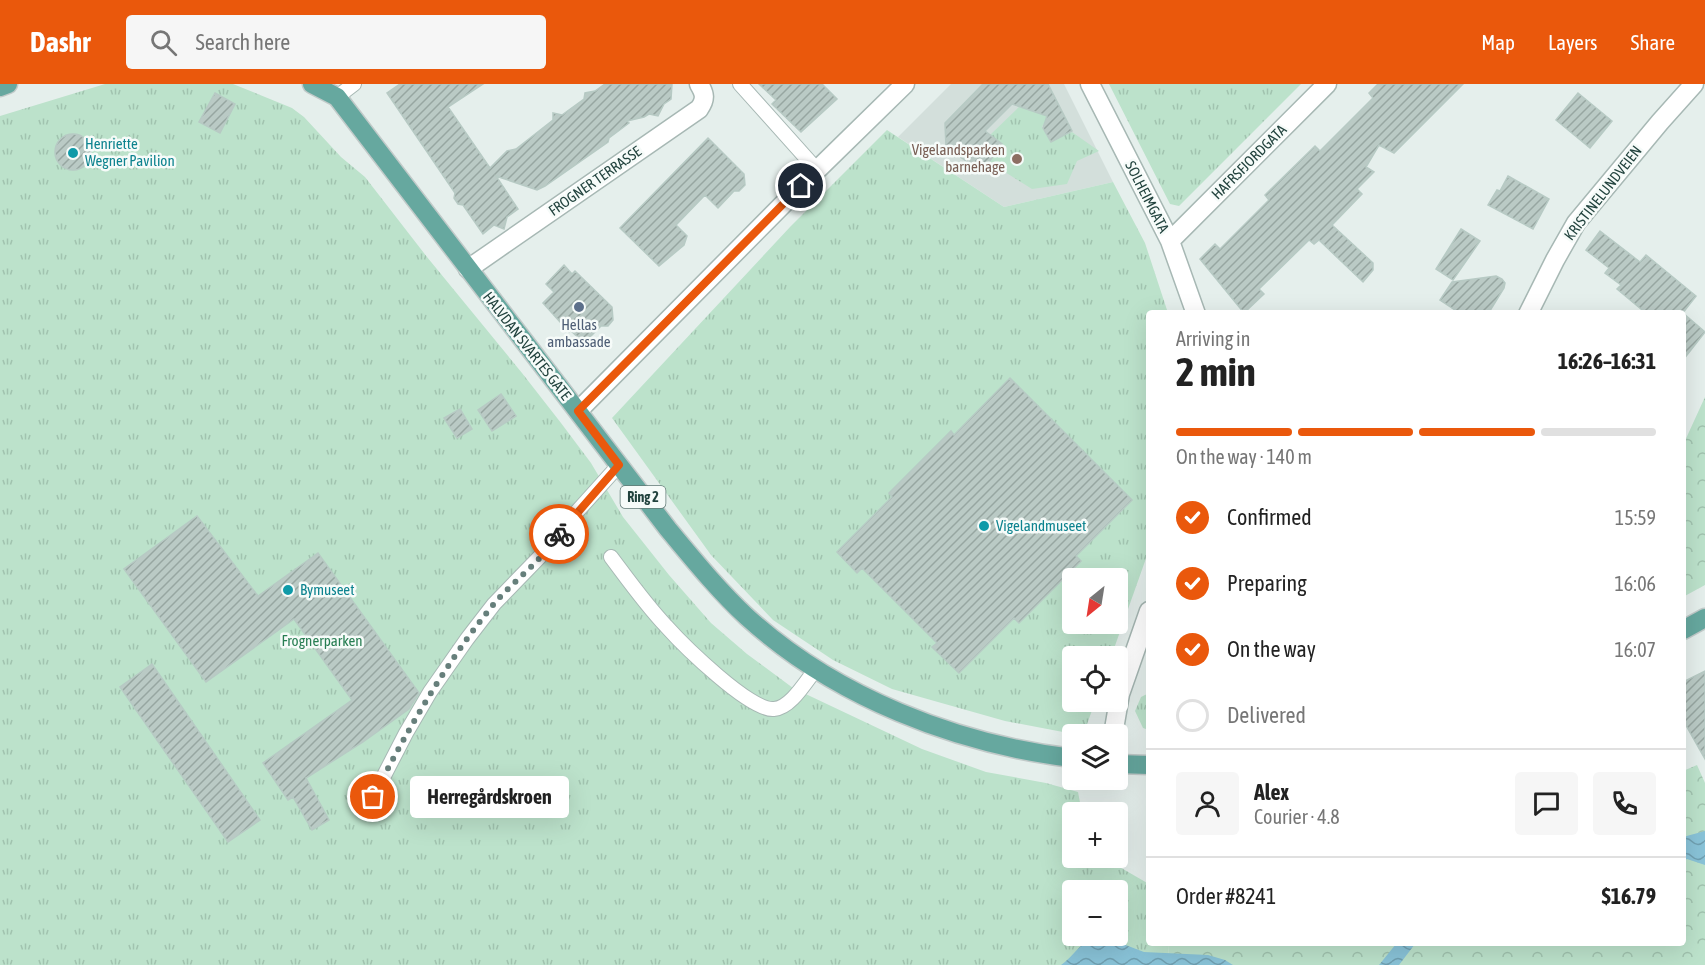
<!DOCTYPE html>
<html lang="en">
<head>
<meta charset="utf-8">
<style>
  :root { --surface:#fff; --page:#f6f6f6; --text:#222; --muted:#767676; --line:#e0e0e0; --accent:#ea580c }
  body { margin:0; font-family:"Asap Condensed",sans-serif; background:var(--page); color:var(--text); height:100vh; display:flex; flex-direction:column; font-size:22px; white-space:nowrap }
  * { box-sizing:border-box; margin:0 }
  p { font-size:20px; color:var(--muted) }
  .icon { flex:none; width:33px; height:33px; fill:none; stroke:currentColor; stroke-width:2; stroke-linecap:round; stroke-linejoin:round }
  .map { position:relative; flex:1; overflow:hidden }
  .side { position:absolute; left:1146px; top:226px; width:540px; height:636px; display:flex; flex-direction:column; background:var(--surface); border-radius:6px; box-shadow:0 6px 24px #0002 }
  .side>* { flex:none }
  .needle { width:39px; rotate:210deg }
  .controls { position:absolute; left:1062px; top:484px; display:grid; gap:12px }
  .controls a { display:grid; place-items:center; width:66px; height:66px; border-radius:6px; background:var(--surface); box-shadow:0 6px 24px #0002; font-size:30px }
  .pin { position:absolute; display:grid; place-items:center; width:51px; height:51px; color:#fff; margin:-26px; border:3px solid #fff; border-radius:50%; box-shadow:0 2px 6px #0007 }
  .courier { position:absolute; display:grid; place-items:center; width:60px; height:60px; margin:-30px; border:4px solid #ea580c; border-radius:50%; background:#fff; color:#222; box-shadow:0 2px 8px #0007 }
  .bubble { position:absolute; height:42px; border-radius:6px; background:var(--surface); box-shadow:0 6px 24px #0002; font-size:20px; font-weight:700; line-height:42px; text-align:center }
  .headline em { font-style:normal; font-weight:700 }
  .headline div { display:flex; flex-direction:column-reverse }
  .headline { display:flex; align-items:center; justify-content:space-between; height:102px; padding:0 30px }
  h1 { font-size:39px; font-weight:700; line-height:45px }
  .bar { display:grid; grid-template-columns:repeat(4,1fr); gap:9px 6px; align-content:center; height:72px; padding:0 30px }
  .bar i { height:8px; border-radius:4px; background:var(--line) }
  .bar .current { background:var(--accent) }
  .bar p { grid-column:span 4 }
  .line { display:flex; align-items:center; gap:15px; padding:0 30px; border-top:2px solid var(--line) }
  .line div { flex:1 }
  .round { display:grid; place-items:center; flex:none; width:63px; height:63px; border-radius:6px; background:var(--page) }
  ol { padding:0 30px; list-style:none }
  li { display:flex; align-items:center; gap:18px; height:66px }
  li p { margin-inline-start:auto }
  li .icon { padding:6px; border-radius:50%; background:var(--accent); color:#fff; stroke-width:4 }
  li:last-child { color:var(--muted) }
  li i { width:33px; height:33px; border:3px solid var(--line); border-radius:50% }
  header { display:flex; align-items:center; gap:36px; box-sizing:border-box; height:84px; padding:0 30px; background:var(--accent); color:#fff }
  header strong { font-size:28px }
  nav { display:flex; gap:33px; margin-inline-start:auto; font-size:21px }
  .search { width:420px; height:54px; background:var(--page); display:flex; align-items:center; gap:15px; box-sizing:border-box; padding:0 21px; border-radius:6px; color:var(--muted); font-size:22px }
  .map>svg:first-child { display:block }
</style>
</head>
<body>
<header>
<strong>Dashr</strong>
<div class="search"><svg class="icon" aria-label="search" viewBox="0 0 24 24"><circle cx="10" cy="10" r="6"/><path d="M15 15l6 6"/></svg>Search here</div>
<nav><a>Map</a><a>Layers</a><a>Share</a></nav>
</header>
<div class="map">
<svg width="1705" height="881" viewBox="0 0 1705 881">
  <defs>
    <pattern id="forest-crowns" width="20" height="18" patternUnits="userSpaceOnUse" patternTransform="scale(1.5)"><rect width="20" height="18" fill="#bce2cb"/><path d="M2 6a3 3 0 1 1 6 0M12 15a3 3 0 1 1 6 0" fill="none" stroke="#a1c3af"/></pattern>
    <pattern id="park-tufts" width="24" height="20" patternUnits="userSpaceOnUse" patternTransform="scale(1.5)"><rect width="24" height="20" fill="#bce2cb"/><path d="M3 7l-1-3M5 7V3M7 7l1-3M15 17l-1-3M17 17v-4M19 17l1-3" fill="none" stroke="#a1c3af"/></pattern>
    <pattern id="water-waves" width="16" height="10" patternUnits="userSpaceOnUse" patternTransform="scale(1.5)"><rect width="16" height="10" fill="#89c3d8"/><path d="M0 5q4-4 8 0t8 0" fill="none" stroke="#70a0b1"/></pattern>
    <pattern id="building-hatch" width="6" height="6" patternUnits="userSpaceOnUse" patternTransform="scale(1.5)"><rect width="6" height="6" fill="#bacac5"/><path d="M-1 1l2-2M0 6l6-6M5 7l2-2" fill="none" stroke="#97a6a1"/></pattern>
  </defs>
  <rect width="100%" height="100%" fill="#e5efec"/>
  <path fill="#d3dfdb" d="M 951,0 L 1064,0 L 1113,98 L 1004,123 L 898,53 Z"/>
  <path fill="url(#forest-crowns)" d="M 1705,313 L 1705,501 L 1683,513 L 1683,361 Z
    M 1697,681 L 1705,699 L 1705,881 L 1168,881 L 1169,860 L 1683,860 L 1683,687 Z"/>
  <path fill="url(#park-tufts)" fill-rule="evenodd" d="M 105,0 L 233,0 L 292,24 L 304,33 L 341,73 L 365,93 L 427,173 L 522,289 L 561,339 L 591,379 L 623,433 L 669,491 L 711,539 L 747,570 L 793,604 L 922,665 L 986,688 L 1046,699 L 1078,708 L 1082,729 L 1072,729 L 1072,774 L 1104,774 L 1149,800 L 1149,860 L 1169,860 L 1168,881 L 0,881 L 0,32 ZM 1072,807 L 1118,807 L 1118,852 L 1072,852 Z
    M 1109,0 L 1301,0 L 1179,122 L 1170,120 Z
    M 1055,13 L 1061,26 L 1048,32 L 1042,43 L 1050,57 L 1072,48 L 1099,67 L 1077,77 L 1067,100 L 1032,105 L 989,78 L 1002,61 L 990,51 L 1020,22 L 1030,25 Z
    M 887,46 L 1004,123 L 1113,98 L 1145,159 L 1168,229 L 1149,230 L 1149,466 L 1111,573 L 1072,573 L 1072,618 L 1095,618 L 1086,643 L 1081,650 L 1063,648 L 1005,637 L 892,605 L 833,576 L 773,536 L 711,471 L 612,334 L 790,143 ZM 1072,495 L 1118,495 L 1118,540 L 1072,540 Z
    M 1149,609 L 1149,646 L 1143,644 L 1135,627 L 1141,613 Z"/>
  <path fill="url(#water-waves)" d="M 1705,747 L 1705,781 L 1687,775 L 1683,777 L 1683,753 Z
    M 1087,857 L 1123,860 L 1144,868 L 1208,871 L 1225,876 L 1233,881 L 1061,881 C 1071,874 1077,864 1087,857 Z
    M 1396,860 L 1415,860 L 1399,881 L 1379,881 Z"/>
  <path fill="url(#building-hatch)" stroke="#b7cac4" stroke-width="1.5" d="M 400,0 L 483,0 L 448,23 L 490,84 L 507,67 L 516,65 L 553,36 L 553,29 L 562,31 L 584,15 L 585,9 L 595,7 L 605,0 L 672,0 L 671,15 L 664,20 L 658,32 L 649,30 L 644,33 L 627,37 L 629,39 L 609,54 L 608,58 L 545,102 L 537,106 L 496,92 L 518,125 L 507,133 L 504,145 L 494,141 L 483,150 L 463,121 L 458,120 L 454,114 L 455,109 L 387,9 Z
    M 759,0 L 822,0 L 837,15 L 801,48 L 772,20 L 776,16 Z
    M 983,0 L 1048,0 L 1072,47 L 1051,58 L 1043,44 L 1047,32 L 1012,20 L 985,47 L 1002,60 L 989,78 L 972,81 L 946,63 L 945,39 Z
    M 1378,0 L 1463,0 L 1394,69 L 1379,61 L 1366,83 L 1374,88 L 1357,105 L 1362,110 L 1332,141 L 1373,179 L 1373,186 L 1363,198 L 1319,156 L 1314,160 L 1309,156 L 1259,205 L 1264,210 L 1244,229 L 1200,175 L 1215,160 L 1220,165 L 1269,116 L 1265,111 L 1315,62 L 1320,67 L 1373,14 L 1369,9 Z
    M 215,9 L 235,20 L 220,49 L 199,38 Z
    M 1578,9 L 1612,37 L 1590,64 L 1556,36 Z
    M55 68a18 18 0 1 1 36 0a18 18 0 1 1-36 0Z
    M 708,54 L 744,90 L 745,101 L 739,107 L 734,107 L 718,124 L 705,111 L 676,141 L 687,152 L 684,161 L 659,182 L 620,144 Z
    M 1508,92 L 1549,115 L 1533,145 L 1488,121 L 1497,106 L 1500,107 Z
    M 1461,145 L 1480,157 L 1453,196 L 1436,185 Z
    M 1600,147 L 1640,178 L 1646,171 L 1696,212 L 1682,230 L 1647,230 L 1617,205 L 1621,201 L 1605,189 L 1609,184 L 1586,166 Z
    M 564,181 L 572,190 L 575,187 L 612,223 L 613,236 L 608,242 L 601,242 L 584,259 L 570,246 L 569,248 L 543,219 L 554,208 L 546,200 Z
    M 1496,192 L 1502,195 L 1505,199 L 1504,204 L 1488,230 L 1461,230 L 1440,216 L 1452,198 Z
    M 1683,229 L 1705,248 L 1683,276 Z
    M 1010,294 L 1132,416 L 1076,472 L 1081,477 L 1019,539 L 1014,534 L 959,589 L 932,563 L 937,559 L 862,484 L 857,489 L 837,468 L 892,413 L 889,409 L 951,347 L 954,351 Z
    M 501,310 L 516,332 L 492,347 L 478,326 Z
    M 460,325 L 472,345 L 457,354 L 444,334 Z
    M 197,432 L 258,512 L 318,469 L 419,609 L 409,625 L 363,658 L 306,694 L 329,736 L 312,746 L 293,713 L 288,716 L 263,679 L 352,616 L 294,535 L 206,598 L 124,485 Z
    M 152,580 L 260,736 L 228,758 L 120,603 Z
    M 1705,587 L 1705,675 L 1683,636 L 1683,598 Z"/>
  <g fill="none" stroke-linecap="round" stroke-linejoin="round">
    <defs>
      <path id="service" d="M 740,0 L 817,86
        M 337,13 L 354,0
        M 611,473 C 629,497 646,521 666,542 C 683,561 751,628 774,625 C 791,624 806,597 816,585
        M 373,713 L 406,649 L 430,608 L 467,555 L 494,520 L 556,456 L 564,442 L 619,381"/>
      <path id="minor" d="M 1090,0 L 1170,157 L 1196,230
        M 1170,157 L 1327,0
        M 468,185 L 699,25 C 706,15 705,10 699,0
        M 1528,230 L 1555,176 L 1576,139 L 1660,38 L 1694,0
        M 578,327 L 817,86 L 905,0
        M 1113,651 L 1120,610 L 1149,527"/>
      <path id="primary" d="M 312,0 L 337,13 L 668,445 C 693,475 718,506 747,533 C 835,613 956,660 1072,674
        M 0,3 L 8,0
        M 1683,546 L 1705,534
        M 1118,680 L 1149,681"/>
    </defs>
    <use href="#service" stroke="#a7b8b4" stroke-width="16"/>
    <use href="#minor" stroke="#a7b8b4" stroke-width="21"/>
    <use href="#primary" stroke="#c1cac9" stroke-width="21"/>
    <use href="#service" stroke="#fff" stroke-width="14"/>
    <use href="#minor" stroke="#fff" stroke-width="18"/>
    <use href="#primary" stroke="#66a89f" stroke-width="18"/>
  </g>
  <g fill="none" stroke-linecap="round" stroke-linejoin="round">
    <path stroke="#667f7b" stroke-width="6" stroke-dasharray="0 10.8" d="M 373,713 C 408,645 445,580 493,521 C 513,497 542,477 559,450"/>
    <path stroke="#ea580c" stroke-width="8" d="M 559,450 L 619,381 L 578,327 L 801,102"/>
  </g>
  <g fill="#0f9aa8" stroke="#f6fbf9" stroke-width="2">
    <circle cx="73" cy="69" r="6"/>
    <circle cx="984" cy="442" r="6"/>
    <circle cx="288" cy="506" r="6"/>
  </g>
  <circle fill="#8d6e63" stroke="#f6fbf9" stroke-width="2" cx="1017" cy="75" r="6"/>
  <circle fill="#5c6f8a" stroke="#f6fbf9" stroke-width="2" cx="579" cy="223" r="6"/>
  <g text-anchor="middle" stroke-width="5" stroke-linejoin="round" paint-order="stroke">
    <rect fill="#f6fbf9" stroke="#627a76" stroke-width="1.5" x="620.5" y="402" width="45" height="22" rx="4.5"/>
    <g font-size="14" font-weight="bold" fill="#22433e">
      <text x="643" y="418">Ring 2</text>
    </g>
    <g font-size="15" fill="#0d838f" stroke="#f6fbf9" text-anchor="start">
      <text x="85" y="65">Henriette<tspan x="85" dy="17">Wegner Pavilion</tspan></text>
      <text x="996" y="447">Vigelandmuseet</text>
      <text x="300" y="511">Bymuseet</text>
    </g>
    <g font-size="15" fill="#785e54" stroke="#f6fbf9" text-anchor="end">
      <text x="1005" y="71">Vigelandsparken<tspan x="1005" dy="17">barnehage</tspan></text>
    </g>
    <g font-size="15" fill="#22433e" stroke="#f6fbf9">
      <text transform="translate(1249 78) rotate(-45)" y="5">HAFRSFJORDGATA</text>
      <text transform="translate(595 97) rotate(-35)" y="5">FROGNER TERRASSE</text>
      <text transform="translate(1603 109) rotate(-52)" y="5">KRISTINELUNDVEIEN</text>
      <text transform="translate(1147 113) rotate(63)" y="5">SOLHEIMGATA</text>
      <text transform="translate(527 262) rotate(52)" y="5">HALVDAN SVARTES GATE</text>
    </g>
    <g font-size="15" fill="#4e5e75" stroke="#f6fbf9">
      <text x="579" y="246">Hellas<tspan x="579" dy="17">ambassade</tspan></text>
    </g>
    <g font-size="15" fill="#287e53" stroke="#f6fbf9">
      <text x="322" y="562">Frognerparken</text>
    </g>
  </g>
</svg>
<div class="controls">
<a><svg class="needle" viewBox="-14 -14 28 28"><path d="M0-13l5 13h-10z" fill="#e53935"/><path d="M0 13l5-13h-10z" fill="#767676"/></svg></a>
<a><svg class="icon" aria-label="locate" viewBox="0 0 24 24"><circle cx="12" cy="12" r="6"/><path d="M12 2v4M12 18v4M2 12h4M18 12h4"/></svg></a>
<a><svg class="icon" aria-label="layers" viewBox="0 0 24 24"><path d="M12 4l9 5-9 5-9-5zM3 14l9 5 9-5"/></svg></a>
<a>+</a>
<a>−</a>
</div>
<div class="pin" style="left:373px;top:713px;background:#ea580c"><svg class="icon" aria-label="bag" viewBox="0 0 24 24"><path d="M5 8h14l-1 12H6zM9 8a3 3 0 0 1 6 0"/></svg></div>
<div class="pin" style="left:801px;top:102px;background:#1f2937"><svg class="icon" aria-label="home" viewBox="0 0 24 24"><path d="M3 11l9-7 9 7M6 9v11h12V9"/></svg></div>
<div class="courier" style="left:559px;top:450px"><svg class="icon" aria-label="bike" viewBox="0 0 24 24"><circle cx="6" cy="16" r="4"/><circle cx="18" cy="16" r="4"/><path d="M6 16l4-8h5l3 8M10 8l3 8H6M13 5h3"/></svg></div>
<div class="bubble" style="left:410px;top:692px;width:159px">Herregårdskroen</div>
<section class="side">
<div class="headline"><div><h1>2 min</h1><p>Arriving in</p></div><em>16:26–16:31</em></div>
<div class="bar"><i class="current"></i><i class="current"></i><i class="current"></i><i></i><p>On the way · 140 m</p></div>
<ol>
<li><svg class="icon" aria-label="check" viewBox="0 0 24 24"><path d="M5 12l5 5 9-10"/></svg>Confirmed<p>15:59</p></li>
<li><svg class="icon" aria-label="check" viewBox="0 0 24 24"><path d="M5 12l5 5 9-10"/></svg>Preparing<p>16:06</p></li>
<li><svg class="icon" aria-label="check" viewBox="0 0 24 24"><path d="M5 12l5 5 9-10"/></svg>On the way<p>16:07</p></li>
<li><i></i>Delivered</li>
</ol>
<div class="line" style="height:108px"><a class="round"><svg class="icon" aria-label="person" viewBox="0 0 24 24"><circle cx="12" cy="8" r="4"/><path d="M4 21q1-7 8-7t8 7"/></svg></a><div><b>Alex</b><p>Courier · 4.8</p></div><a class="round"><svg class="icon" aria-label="chat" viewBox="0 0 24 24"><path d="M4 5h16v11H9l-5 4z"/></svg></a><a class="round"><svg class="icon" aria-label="phone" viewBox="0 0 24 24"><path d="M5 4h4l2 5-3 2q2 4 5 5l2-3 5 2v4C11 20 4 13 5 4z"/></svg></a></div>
<div class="line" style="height:78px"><div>Order #8241</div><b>$16.79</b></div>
</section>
</div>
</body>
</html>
